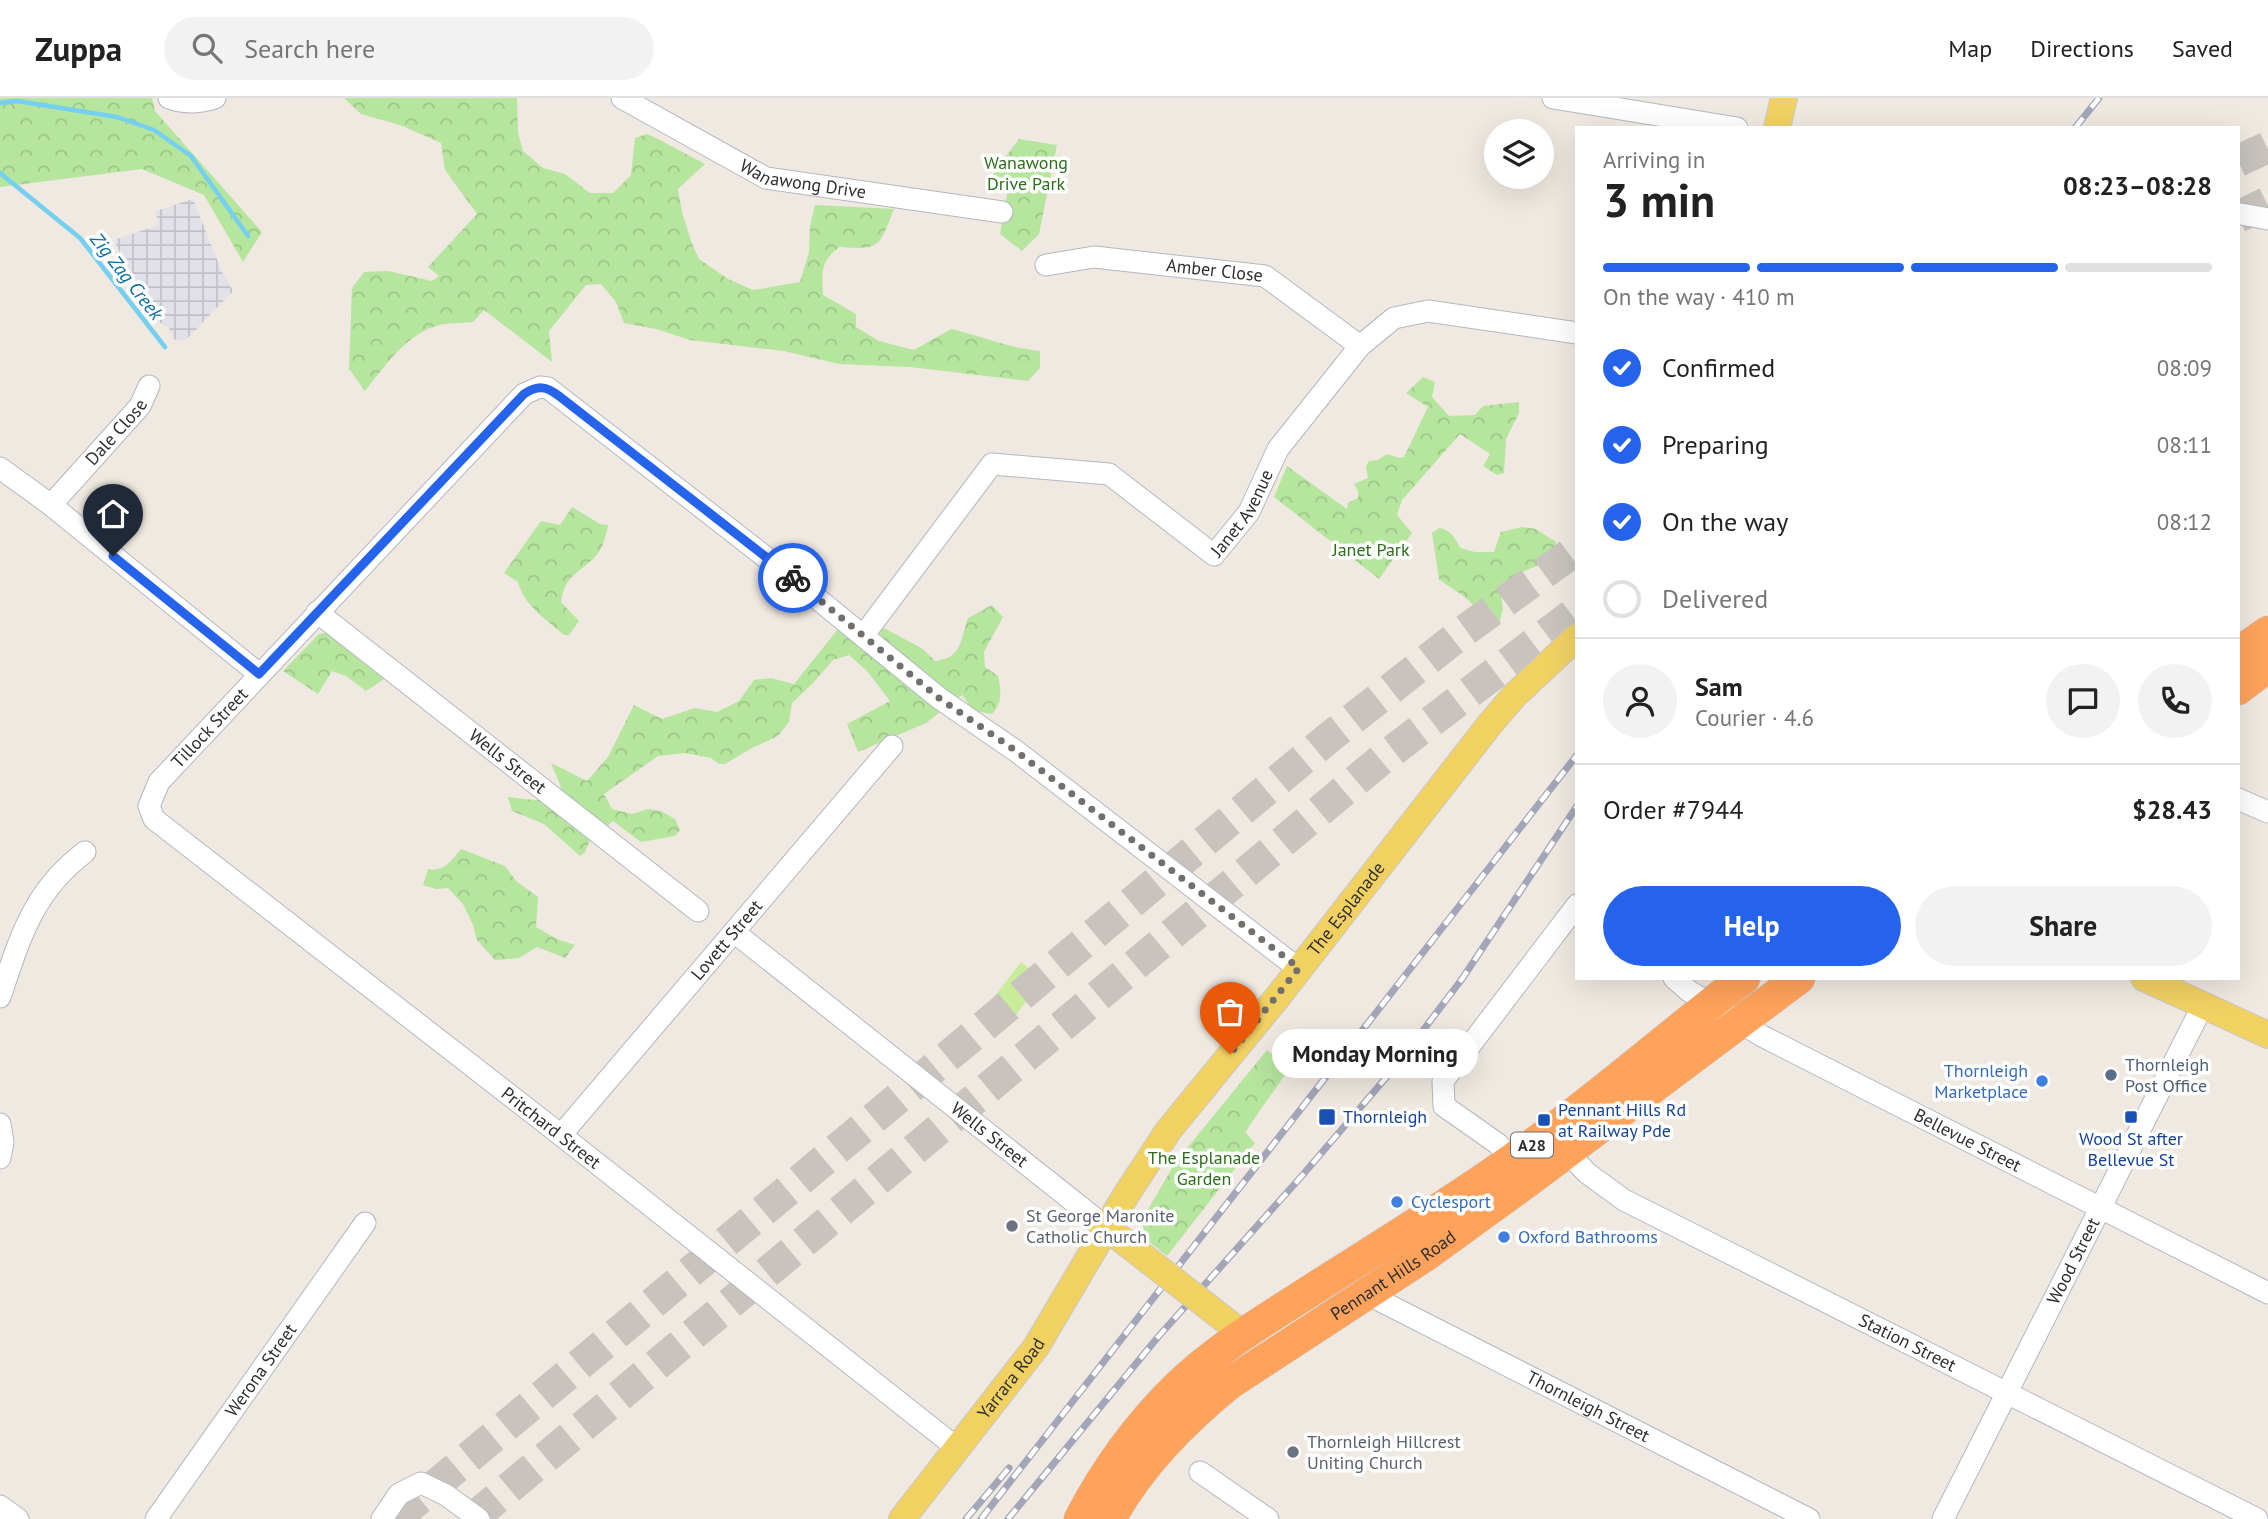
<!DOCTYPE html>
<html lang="en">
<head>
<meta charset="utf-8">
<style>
  :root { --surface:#fff; --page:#f2f2f2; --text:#222; --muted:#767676; --line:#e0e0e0; --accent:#2563eb }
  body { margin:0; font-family:"PT Sans",sans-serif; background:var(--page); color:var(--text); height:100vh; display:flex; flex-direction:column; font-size:26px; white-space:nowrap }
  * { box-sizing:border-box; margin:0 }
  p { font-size:23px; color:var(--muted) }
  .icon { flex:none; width:38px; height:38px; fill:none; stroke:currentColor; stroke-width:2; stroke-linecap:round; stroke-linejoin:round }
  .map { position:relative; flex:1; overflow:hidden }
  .panel { position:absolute; left:1575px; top:28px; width:665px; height:854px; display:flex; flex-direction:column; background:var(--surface); border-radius:0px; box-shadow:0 7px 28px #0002 }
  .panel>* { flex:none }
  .buttons { position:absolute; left:1484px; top:21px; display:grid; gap:14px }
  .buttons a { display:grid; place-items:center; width:70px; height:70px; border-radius:50%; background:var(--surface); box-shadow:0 7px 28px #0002; font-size:35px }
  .pin { position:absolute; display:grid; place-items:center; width:60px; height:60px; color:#fff; margin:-72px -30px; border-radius:50% 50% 50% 0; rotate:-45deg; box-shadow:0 0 7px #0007 }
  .pin .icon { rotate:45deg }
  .courier { position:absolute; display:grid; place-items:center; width:70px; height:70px; margin:-35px; border:5px solid #2563eb; border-radius:50%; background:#fff; color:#222; box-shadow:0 2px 9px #0007 }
  .bubble { position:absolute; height:49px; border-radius:24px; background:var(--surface); box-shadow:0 7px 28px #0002; font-size:23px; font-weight:700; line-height:49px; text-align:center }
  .head em { font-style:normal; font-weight:700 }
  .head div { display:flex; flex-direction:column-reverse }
  .head { display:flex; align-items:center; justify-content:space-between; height:119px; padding:0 28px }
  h1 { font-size:46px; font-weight:700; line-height:52px }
  .bar { display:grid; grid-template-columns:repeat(4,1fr); gap:10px 7px; align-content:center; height:84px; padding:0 28px }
  .bar i { height:9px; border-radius:5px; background:var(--line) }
  .bar .current { background:var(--accent) }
  .bar p { grid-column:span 4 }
  .line { display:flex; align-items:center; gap:18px; padding:0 28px; border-top:2px solid var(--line) }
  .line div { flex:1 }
  .round { display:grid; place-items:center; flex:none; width:74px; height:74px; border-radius:37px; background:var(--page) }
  ol { padding:0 28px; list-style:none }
  li { display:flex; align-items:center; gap:21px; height:77px }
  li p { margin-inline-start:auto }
  li .icon { padding:7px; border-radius:50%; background:var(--accent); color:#fff; stroke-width:4 }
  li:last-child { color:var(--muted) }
  li i { width:38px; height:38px; border:4px solid var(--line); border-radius:50% }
  .button { display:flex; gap:14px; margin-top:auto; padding:14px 28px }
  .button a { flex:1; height:80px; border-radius:42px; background:var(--accent); color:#fff; font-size:28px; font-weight:700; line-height:80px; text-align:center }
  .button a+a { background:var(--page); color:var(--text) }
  header { display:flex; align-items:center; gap:42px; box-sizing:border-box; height:98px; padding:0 35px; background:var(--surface); border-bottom:2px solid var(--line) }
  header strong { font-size:33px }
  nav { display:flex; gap:38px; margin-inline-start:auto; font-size:24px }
  .search { width:490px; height:63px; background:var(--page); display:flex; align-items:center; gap:18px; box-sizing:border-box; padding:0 24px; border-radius:38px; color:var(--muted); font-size:26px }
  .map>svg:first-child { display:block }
</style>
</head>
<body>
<header>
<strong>Zuppa</strong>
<div class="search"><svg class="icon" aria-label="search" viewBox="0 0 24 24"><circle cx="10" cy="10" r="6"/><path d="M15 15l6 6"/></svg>Search here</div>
<nav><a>Map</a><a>Directions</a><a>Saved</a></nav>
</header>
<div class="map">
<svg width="2268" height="1421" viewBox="0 0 2268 1421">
  <defs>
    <pattern id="industrial-grid" width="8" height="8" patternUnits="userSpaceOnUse" patternTransform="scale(1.75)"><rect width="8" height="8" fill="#e3e1e8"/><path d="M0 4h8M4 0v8" fill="none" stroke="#c3c1c7"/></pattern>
    <pattern id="forest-crowns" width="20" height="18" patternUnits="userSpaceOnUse" patternTransform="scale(1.75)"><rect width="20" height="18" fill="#b6e59e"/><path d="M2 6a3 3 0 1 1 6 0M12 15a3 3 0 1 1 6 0" fill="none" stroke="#9dc588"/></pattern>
  </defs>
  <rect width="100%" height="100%" fill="#efe9e1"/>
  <path fill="url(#industrial-grid)" d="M 193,101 L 222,174 L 233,193 L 186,242 L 175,242 L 169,230 L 159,224 L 137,192 L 114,142 L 159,127 L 155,113 Z"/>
  <path fill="url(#forest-crowns)" d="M 0,0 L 152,0 L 155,13 L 262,134 L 243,164 L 204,97 L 142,71 L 0,89 Z
    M 344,0 L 517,0 L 518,35 L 523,53 L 543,70 L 565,76 L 590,95 L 613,95 L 631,77 L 635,40 L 647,36 L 654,39 L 705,66 L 678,91 L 682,114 L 691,143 L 699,161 L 728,181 L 753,192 L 800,184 L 809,154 L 810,128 L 815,107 L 894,111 C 879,149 881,152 839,149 C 820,165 822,173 823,197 L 856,216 L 856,229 L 879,243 L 914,252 L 951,231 C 981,238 1009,250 1040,253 L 1040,270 L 1028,283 L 910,269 L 839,266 L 784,253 L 690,242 L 656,231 L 624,225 L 616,204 L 601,186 L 586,187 L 549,233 L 552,264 L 484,212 L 473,224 C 462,225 450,225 439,227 C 406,236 386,267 365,293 L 349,271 L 352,190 L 364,174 L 388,173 L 432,183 L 439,178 L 428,169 L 477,116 L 445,72 L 441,45 L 400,27 L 361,16 Z
    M 1019,41 L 1057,47 L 1039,136 L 1022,153 L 1000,136 L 1007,97 L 1001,89 L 985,87 Z
    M 1423,279 L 1435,284 L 1432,299 L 1449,318 L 1475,317 L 1483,308 L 1519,304 L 1519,315 L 1506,341 L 1504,375 L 1497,377 L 1483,368 L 1490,356 L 1460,336 L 1402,402 L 1397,417 L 1412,435 L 1379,481 L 1274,399 L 1287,368 L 1347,411 L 1348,405 L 1358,400 L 1358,393 L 1354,386 L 1368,380 L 1366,369 L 1369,363 L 1378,362 L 1387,356 L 1399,360 L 1404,359 L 1428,309 L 1406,295 Z
    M 572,409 L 600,426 L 608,427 C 606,437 603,451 595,459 C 578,476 565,477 561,504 L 579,523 L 569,537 L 564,537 C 546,521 524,508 518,484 L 504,475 L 541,423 L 560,427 Z
    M 1522,429 L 1536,431 L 1556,444 L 1553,461 L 1520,475 L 1501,497 L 1503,511 L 1499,526 L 1493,530 L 1483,529 C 1477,501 1459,497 1439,481 L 1432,435 L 1439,430 C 1450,431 1456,441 1460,450 L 1475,454 L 1494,454 L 1501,434 Z
    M 992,507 L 1003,519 L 984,554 L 985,569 L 998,578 C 1001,593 1003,604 992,616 L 974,613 L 962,597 L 926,625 L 858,654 L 847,626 L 890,603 L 868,574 L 849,557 L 833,562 L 813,585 L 792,605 L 789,624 L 778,638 L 752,650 L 725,666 L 719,666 L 711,660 L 685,655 L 658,658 L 604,696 L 612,711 L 632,716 L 648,711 L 661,713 L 675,721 L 680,732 L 675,738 L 641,744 L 613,723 L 590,742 L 585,754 L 580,758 L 544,726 L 512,713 L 508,699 C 527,701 551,708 561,689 L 551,665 L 587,683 L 608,659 L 634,607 L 662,621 L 695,610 L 717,614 L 739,603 L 754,582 L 771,580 L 794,586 L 838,531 L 869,535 L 884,530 L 923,551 L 935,563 C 962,560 960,543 968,520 Z
    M 332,534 L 378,570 L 384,581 L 366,593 L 346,578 L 332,573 L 318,596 L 283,573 L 319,536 Z
    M 461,751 L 505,768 L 516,783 L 538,799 L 536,829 L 557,841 L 575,847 L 565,860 L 537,849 L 519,860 L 495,862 L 477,842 L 473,827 L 463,806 L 448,790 L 436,791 L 423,787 L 428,771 C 443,775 452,762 461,751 Z
    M 1267,952 L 1289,971 L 1245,1034 L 1255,1045 L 1167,1158 L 1144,1140 L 1143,1120 L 1175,1065 Z"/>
  <path fill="#c9ec9a" d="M 1021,864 L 1043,881 L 1004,933 L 981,916 Z"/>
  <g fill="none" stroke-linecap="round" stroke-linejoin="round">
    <path stroke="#75cff0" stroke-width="4.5" d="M 0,5 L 17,3 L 117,19 L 154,32 L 191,58 L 248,138
      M 0,75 L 80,140 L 165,249"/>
    <path stroke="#c8c4bd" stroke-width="32" stroke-dasharray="32 16" stroke-linecap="butt" d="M 2238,63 L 2268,49
      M 2238,119 L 2268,104
      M 395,1421 L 1326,642 L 1464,533 L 1577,451
      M 472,1421 L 1383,660 L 1577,513"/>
    <defs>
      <g id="minor">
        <path d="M 169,0 C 185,6 199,5 215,0"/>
        <path id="s1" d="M 622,0 L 766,80 L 1002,114"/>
        <path d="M 1553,0 L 1737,30"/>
        <path d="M 2241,116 L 2268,121"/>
        <path id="s2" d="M 1046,167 L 1094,159 L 1265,178 L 1360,248"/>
        <path d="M 0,370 L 51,407 L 259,576"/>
        <path id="s3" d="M 51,407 L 140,308 L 149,288"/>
        <path id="s4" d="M 317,514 L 698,813"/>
        <path id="s5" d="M 863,538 L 992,366 L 1109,376 L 1214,457 L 1249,414 L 1278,351 L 1360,248 L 1394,220 L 1428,213 L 1577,235"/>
        <path d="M 2238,701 L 2268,714"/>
        <path id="s6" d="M 734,834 L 1107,1130"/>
        <path id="s7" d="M 1674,880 L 1689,893 L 1762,938 L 2268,1195"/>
        <path d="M 0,899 C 20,840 33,793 85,754"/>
        <path d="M 0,1026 L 3,1044 L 0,1060"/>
        <path id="s8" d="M 561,1037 L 892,648"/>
        <path id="s9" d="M 1567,1054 L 1587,1075 L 1624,1102 L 2257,1421"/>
        <path d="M 1512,1062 L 1498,1046 L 1444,1008 L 1443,983 L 1577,807"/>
        <path id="s10" d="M 1367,1196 L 1809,1421"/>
        <path id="s11" d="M 957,1350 L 561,1037 L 154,721 L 149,708 L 159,684 L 524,296 L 540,289 L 548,290 L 786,475 L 939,600 L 1016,653 L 1299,871"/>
        <path d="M 1200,1374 L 1268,1421"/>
        <path d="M 0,1408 L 18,1421"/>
        <path id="s12" d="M 156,1421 L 365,1125"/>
        <path d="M 382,1421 L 399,1396 L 421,1385 L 446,1397 L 479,1421"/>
        <path id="s13" d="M 1943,1421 L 2203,907"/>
      </g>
      <g id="major">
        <path d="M 1777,30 L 1784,0"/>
        <path d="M 2144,880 L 2268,937"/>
        <path d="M 1107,1130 L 1149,1163"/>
        <path d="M 1207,1208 L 1244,1237"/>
        <path id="s14" d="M 902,1421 L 1036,1249 L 1126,1097 L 1168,1033 L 1280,896 L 1490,626 L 1514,598 L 1577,539"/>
      </g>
      <g id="highway">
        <path d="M 2238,555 L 2268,534"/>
        <path d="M 2238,591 L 2268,568"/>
        <path d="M 1080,1421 C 1105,1373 1138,1327 1177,1289 C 1216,1251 1265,1222 1310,1193 C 1377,1150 1445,1109 1510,1063 C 1591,1006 1665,940 1744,880"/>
        <path id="s15" d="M 1110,1421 C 1139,1367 1183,1323 1230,1285 L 1426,1157 L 1528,1083 L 1799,880"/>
      </g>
    </defs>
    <use href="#minor" stroke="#b4b7c1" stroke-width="23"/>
    <use href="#major" stroke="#c9c9c9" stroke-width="28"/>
    <use href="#highway" stroke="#c9c9c9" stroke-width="33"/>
    <use href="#minor" stroke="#fff" stroke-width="21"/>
    <use href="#major" stroke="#f2d163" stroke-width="26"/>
    <use href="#highway" stroke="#ffa35c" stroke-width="32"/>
    <defs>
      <path id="rail" d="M 2075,30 L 2099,0
        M 966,1421 L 1009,1370
        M 981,1421 L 1577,657
        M 1008,1421 L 1158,1239 L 1300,1080 L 1396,968 L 1462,881 L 1577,708"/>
    </defs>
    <use href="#rail" stroke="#a3a6b8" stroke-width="7"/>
    <use href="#rail" stroke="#fff" stroke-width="4.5" stroke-dasharray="13" stroke-linecap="butt"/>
    <defs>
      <path id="major-bridge" d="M 1149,1163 L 1207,1208"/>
    </defs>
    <use href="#major-bridge" stroke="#c9c9c9" stroke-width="28" stroke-linecap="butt"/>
    <use href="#major-bridge" stroke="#f2d163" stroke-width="26"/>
  </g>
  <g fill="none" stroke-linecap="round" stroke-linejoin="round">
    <path stroke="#726f6d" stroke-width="7" stroke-dasharray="0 12.6" d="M 793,480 L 939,600 L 1016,653 L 1299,870 L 1230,956"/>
    <path stroke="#2563eb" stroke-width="9" d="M 113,458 L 259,576 L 524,296 C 538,287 546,288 559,298 L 793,480"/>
  </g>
  <circle fill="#5c6f8a" stroke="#fff" stroke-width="2.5" cx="2111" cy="977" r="7"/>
  <g fill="#3f7fe0" stroke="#fff" stroke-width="2.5">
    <circle cx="2042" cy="983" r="7"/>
    <circle cx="1397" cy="1104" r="7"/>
    <circle cx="1504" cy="1139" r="7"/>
  </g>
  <g fill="#1a4fb4" stroke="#fff" stroke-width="2.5">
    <rect x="1318" y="1010" width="18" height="18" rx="3.5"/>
    <rect x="2124" y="1012" width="14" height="14" rx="3.5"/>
    <rect x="1537" y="1015" width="14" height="14" rx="3.5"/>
  </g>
  <g fill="#6b7280" stroke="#fff" stroke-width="2.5">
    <circle cx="1012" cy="1128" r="7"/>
    <circle cx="1293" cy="1354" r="7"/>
  </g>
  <g text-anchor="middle" stroke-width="7" stroke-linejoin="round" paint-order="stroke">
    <rect fill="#fff" stroke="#6d6d6d" stroke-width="2" x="1511" y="1034.5" width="42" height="25" rx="5"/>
    <g font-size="16" font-weight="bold" fill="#2e2e2e">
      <text x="1532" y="1053">A28</text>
    </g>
    <g font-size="18" fill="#2c6e1b" stroke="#fff">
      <text x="1026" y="71">Wanawong<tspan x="1026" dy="21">Drive Park</tspan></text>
      <text x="1371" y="458">Janet Park</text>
      <text x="1204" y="1066">The Esplanade<tspan x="1204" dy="21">Garden</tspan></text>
    </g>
    <g font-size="18" fill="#2e2e2e" stroke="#fff">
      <text dy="6" stroke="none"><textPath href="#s1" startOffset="201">Wanawong Drive</textPath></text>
      <text dy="6" stroke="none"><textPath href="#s2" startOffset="170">Amber Close</textPath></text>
      <text dy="6" stroke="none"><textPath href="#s3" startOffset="98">Dale Close</textPath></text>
      <text dy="6" stroke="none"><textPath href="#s5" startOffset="516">Janet Avenue</textPath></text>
      <text dy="6" stroke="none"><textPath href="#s11" startOffset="1134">Tillock Street</textPath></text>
      <text dy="6" stroke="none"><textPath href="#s4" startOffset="242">Wells Street</textPath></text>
      <text dy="6" stroke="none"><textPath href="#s14" startOffset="756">The Esplanade</textPath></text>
      <text dy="6" stroke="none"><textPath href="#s8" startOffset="256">Lovett Street</textPath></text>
      <text transform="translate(551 1030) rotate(38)" y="6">Pritchard Street</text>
      <text dy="6" stroke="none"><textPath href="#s6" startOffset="326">Wells Street</textPath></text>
      <text dy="6" stroke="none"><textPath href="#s7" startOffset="336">Bellevue Street</textPath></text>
      <text dy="6" stroke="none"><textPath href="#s13" startOffset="289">Wood Street</textPath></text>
      <text dy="6" stroke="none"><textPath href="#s15" startOffset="378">Pennant Hills Road</textPath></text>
      <text dy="6" stroke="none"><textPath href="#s9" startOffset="392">Station Street</textPath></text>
      <text dy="6" stroke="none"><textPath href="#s12" startOffset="182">Werona Street</textPath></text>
      <text dy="6" stroke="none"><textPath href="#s14" startOffset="178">Yarrara Road</textPath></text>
      <text dy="6" stroke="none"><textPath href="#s10" startOffset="248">Thornleigh Street</textPath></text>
    </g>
    <g font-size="18" fill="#4e5e75" stroke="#fff" text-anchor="start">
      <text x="2125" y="973">Thornleigh<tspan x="2125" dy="21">Post Office</tspan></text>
    </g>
    <g font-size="18" fill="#366cbe" stroke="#fff" text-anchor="start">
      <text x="2028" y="979" text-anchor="end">Thornleigh<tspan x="2028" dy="21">Marketplace</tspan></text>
      <text x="1411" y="1110">Cyclesport</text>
      <text x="1518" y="1145">Oxford Bathrooms</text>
    </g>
    <g font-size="18" fill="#164399" stroke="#fff" text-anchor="start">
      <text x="1558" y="1018">Pennant Hills Rd<tspan x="1558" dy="21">at Railway Pde</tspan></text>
      <text x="1343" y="1025">Thornleigh</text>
      <text x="2131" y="1047" text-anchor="middle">Wood St after<tspan x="2131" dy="21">Bellevue St</tspan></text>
    </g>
    <g font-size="18" fill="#5b616d" stroke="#fff" text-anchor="start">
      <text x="1026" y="1124">St George Maronite<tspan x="1026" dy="21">Catholic Church</tspan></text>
      <text x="1307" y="1350">Thornleigh Hillcrest<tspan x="1307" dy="21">Uniting Church</tspan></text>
    </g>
    <g font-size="19" font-style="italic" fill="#0d6fa3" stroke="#fff">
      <text transform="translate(127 178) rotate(52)" y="7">Zig Zag Creek</text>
    </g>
  </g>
</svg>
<div class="buttons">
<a><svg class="icon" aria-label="layers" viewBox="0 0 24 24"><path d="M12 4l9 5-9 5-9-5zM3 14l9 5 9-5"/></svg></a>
</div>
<div class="pin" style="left:1230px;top:956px;background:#ea580c"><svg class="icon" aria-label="bag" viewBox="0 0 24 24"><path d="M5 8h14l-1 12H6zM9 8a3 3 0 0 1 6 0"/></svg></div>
<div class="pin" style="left:113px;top:458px;background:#1f2937"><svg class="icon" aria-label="home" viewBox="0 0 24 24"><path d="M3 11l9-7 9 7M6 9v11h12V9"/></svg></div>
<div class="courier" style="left:793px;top:480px"><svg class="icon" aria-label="bike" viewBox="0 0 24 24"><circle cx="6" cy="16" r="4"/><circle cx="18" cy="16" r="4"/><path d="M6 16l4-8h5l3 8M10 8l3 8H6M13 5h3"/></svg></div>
<div class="bubble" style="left:1272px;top:931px;width:206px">Monday Morning</div>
<section class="panel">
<div class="head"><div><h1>3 min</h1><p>Arriving in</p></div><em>08:23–08:28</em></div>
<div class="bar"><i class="current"></i><i class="current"></i><i class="current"></i><i></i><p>On the way · 410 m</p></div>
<ol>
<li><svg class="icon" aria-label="check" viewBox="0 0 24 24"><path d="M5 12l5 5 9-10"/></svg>Confirmed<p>08:09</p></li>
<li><svg class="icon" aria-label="check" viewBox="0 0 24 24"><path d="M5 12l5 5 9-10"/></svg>Preparing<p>08:11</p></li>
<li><svg class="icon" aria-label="check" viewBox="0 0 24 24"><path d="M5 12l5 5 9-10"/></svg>On the way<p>08:12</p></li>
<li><i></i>Delivered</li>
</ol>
<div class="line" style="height:126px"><a class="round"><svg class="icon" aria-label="person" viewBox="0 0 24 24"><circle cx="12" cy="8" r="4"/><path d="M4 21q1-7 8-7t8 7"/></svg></a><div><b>Sam</b><p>Courier · 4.6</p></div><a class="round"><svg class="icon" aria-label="chat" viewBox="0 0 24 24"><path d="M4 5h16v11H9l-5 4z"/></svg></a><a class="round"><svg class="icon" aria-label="phone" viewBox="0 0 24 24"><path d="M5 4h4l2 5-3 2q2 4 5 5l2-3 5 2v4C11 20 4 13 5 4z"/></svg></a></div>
<div class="line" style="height:91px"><div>Order #7944</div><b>$28.43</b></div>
<div class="button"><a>Help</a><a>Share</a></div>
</section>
</div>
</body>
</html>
